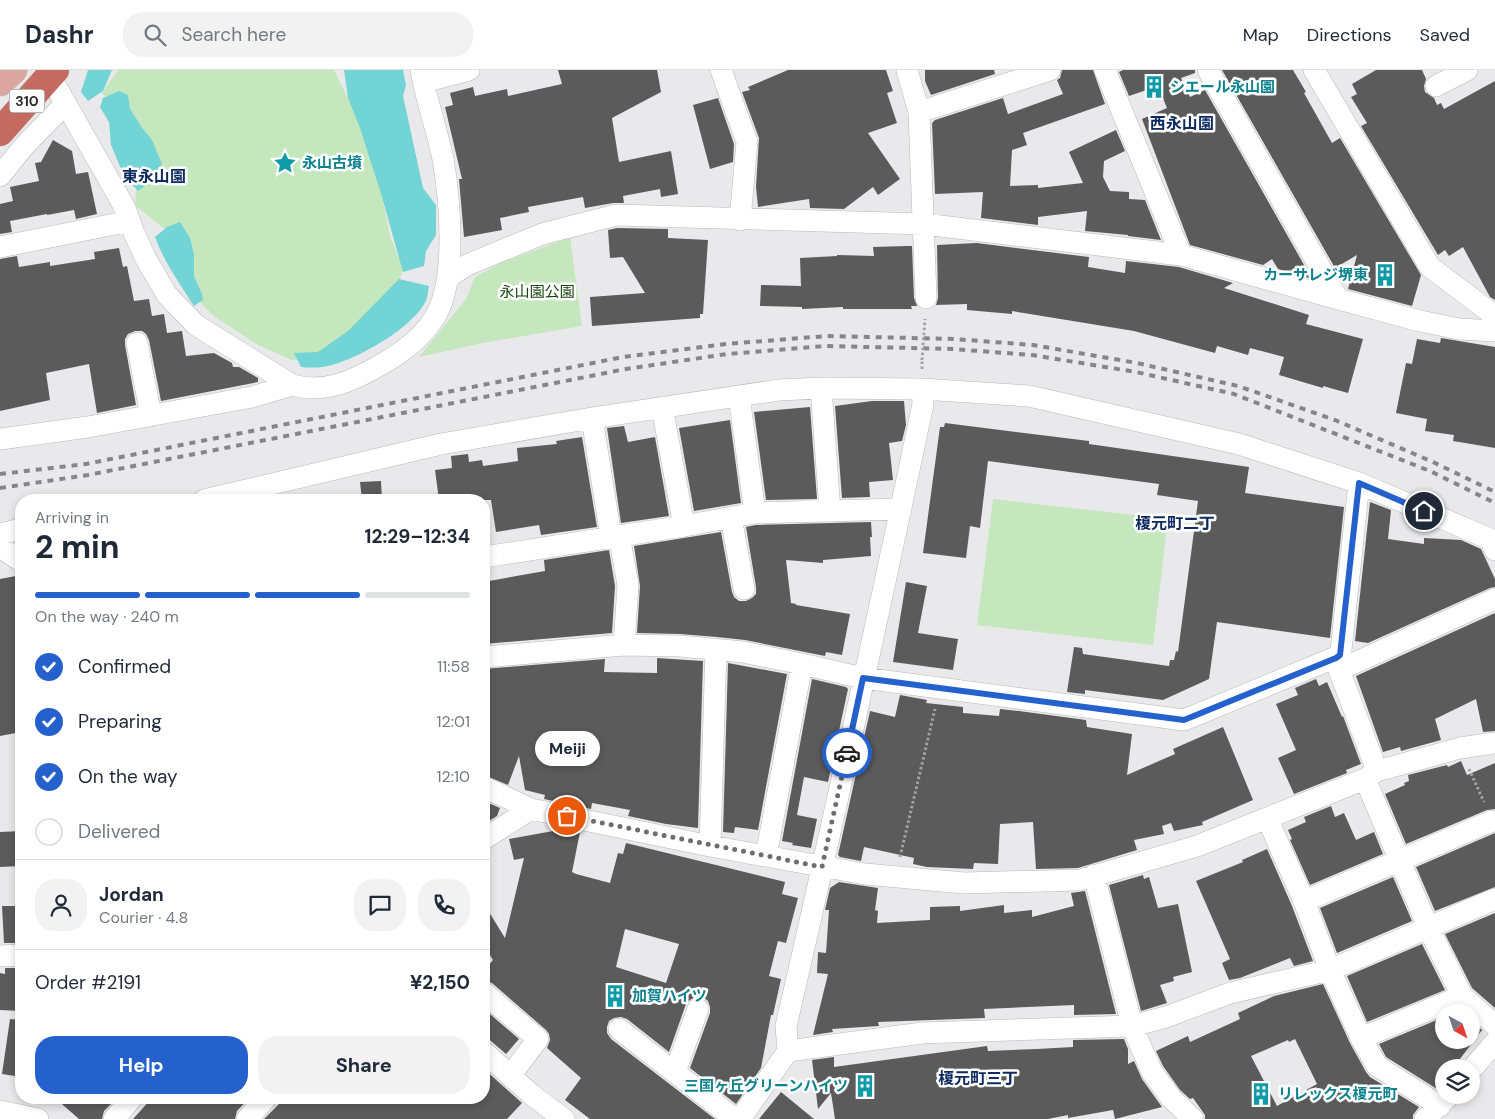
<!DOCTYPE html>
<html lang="en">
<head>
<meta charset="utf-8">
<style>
  :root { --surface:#fff; --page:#f2f2f3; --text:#1f2937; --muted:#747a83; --line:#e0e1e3; --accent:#2461cd }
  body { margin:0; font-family:"DM Sans","Noto Sans JP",sans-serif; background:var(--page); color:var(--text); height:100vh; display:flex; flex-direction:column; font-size:19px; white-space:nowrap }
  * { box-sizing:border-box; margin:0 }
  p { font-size:16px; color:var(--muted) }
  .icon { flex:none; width:28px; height:28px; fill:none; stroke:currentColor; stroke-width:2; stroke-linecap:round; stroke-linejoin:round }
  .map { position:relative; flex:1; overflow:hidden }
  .panel { position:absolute; left:15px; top:424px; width:475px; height:610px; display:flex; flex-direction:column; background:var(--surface); border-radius:20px; box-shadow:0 2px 8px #0003 }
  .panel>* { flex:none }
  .needle { width:32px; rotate:140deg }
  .fabs { position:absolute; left:1435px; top:934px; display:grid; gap:10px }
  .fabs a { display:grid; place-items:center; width:45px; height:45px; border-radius:50%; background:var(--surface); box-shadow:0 2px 8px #0003; font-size:25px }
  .pin { position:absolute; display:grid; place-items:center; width:42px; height:42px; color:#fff; margin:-21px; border:2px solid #fff; border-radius:50%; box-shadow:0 1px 5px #0007 }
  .courier { position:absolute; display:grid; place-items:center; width:50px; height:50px; margin:-25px; border:4px solid #2461cd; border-radius:50%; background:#fff; color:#222; box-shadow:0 1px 6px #0007 }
  .bubble { position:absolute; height:35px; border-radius:18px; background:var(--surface); box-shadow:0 2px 8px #0003; font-size:16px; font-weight:700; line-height:35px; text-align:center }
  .overview em { font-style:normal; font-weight:700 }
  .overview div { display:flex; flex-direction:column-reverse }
  .overview { display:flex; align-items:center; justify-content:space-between; height:85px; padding:0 20px }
  h1 { font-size:32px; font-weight:700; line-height:38px }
  .bar { display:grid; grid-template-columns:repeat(4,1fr); gap:8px 5px; align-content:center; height:60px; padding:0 20px }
  .bar i { height:6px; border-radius:4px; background:var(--line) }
  .bar .active { background:var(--accent) }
  .bar p { grid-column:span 4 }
  .line { display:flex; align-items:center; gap:12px; padding:0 20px; border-top:1px solid var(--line) }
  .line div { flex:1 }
  .round { display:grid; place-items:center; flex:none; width:52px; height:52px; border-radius:20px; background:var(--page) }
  ol { padding:0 20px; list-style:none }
  li { display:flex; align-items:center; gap:15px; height:55px }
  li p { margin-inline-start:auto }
  li .icon { padding:5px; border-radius:50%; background:var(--accent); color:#fff; stroke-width:4 }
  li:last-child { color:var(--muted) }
  li i { width:28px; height:28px; border:2px solid var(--line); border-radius:50% }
  .action { display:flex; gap:10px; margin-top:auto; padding:10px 20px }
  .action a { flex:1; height:58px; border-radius:20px; background:var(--accent); color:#fff; font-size:20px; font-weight:700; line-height:58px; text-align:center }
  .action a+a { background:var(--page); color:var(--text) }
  header { display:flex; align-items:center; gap:30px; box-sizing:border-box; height:70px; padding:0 25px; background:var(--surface); border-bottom:1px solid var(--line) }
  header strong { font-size:24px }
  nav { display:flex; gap:28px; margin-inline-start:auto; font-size:18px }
  .search { width:350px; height:45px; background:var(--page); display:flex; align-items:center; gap:12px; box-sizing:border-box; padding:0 18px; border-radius:20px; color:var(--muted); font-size:19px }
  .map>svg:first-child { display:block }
</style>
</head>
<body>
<header>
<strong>Dashr</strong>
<div class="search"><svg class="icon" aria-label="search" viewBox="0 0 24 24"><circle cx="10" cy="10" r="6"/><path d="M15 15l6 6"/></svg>Search here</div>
<nav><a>Map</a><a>Directions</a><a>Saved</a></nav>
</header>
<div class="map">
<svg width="1495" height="1049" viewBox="0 0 1495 1049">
  <rect width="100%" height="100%" fill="#e9e9eb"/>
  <path fill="#c5e7be" d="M 118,0 L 334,0 L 357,47 L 380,114 L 390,166 L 403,198 L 392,239 L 340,286 L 292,290 L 258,275 L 215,247 L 187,219 L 168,162 L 135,135 L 137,105 L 120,42 L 102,23 Z
    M 570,167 L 582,256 L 483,273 L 419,287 L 466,229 L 475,207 L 501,193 Z
    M 993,429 L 1168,449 L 1153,575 L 977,555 Z"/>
  <path fill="#73d4d5" d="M 88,0 L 112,0 L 103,21 L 88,31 L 81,22 Z
    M 344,0 L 403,0 L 406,15 L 403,26 L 423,118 L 436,135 L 436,165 L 426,181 L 424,196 L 403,202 L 382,127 L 360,58 L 348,28 Z
    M 119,21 L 128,25 L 130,39 L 143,59 L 152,70 L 162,94 L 145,116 L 138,121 L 124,106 L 111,75 L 109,52 L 100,37 L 103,28 Z
    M 180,152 L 190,168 L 194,184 L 194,206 L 202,224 L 203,230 L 194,236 C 180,214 164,192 155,167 L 167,157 Z
    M 399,209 L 429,216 C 428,220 428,226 426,231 C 412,258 361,287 332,295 C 322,298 311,298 301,297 L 294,283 L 318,282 L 348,261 Z"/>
  <path fill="#5b5b5c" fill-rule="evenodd" d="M 558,0 L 657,0 L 661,22 L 612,48 L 619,92 L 671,81 L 678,124 L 661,127 L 660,119 L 623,126 L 624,133 L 613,133 L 585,138 L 583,127 L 528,137 L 529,142 L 500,148 L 502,160 L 464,167 L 459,109 L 462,109 L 445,37 L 453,35 L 450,23 L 473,17 L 475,26 L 507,19 L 508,26 L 562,14 Z
    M 788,0 L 886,0 L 893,21 L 887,23 L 897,53 L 868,63 L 900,109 L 878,125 L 873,117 L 844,139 L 810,138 L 809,129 L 758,137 L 756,117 L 759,68 L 742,22 L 750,20 L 748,17 Z
    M 925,0 L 994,0 L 995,4 L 931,25 L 925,11 Z
    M 1062,0 L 1093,0 L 1105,34 L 1023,63 L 1027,75 L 1012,80 L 1010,116 L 1038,115 L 1038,118 L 1083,113 L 1069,82 L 1116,60 L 1125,81 L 1104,91 L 1103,107 L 1110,121 L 1129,122 L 1129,129 L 1145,130 L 1161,170 L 1128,166 L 1128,165 L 1085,161 L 1087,141 L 1038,147 L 1038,155 L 981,148 L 983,122 L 935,124 L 932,53 L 935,50 L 1003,28 L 1008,44 L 1063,24 L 1057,10 L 1060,8 Z
    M 1123,0 L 1195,0 L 1195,3 L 1181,8 L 1190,27 L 1205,20 L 1312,209 L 1278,199 L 1272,189 L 1263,195 L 1190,175 L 1142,49 L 1167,38 L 1158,16 L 1129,26 L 1119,2 Z
    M 1222,0 L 1293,0 L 1306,22 L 1304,23 L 1332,73 L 1340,68 L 1421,205 L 1412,236 L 1348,219 L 1357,185 L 1335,198 Z
    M 1376,0 L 1422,0 L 1426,9 L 1424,16 L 1425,22 L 1434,28 L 1437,35 L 1441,33 L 1444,39 L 1495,11 L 1495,230 L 1490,227 L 1463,177 L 1449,186 L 1445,180 L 1438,185 L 1361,56 L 1367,53 L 1351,27 L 1357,24 L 1352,14 Z
    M 718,28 L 734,74 L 733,92 L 710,99 L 693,35 Z
    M 53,70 L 72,81 L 76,104 L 88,102 L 97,144 L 76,149 L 74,140 L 47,145 L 47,144 L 10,151 L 12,162 L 0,164 L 0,134 L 13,131 L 10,117 L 39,111 L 35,93 L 41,92 Z
    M 617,158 L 668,159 L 668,168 L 708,170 L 703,244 L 700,244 L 700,248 L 592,256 L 590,227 L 645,223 L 623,187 L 610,188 L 608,160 Z
    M 977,173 L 1089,187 L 1088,197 L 1125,203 L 1126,191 L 1179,197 L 1233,213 L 1224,218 L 1309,245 L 1306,254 L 1363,269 L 1348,323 L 1323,316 L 1323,318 L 1279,305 L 1284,287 L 1250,278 L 1248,285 L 1217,276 L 1215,283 L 1134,261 L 1012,241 L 1012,244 L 967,240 L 967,234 L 936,235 L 938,228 L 937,175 Z
    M 907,176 L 912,176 L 914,228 L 917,236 L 911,236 L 912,239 L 843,239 L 843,237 L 802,239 L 802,237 L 760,236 L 761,215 L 801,216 L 800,188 L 837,186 L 837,185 L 874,186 L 873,177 Z
    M 119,178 L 123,197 L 127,196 L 134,231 L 149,229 L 152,246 L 164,244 L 167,263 L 182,261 L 186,286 L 214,283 L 232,293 L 233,297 L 239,297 L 258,308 L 258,312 L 161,331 L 149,270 L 146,264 L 142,261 L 135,261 L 128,264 L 125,269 L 125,275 L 136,335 L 97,343 L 89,294 L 46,303 L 50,330 L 0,341 L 0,189 L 17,186 L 19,197 L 50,192 L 50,196 L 95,189 L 94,182 Z
    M 1441,268 L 1495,277 L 1495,378 L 1453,371 L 1454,365 L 1425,361 L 1427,349 L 1396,343 L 1406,293 L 1412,294 L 1417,269 L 1440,273 Z
    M 872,331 L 904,331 L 906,355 L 902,371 L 889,373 L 893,410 L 869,412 L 870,427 L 842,428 L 835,336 Z
    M 810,337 L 817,429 L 766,430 L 754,342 Z
    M 730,350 L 741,433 L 694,441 L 679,358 Z
    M 945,353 L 1089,371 L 1089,374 L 1249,397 L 1245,423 L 1344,437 L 1330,568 L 1217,552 L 1209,609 L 1163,630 L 1085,620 L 1085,624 L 1067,622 L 1074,577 L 1082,578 L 1083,584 L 1169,596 L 1170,590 L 1174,590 L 1176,581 L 1178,582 L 1198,431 L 1157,425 L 1159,414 L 988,391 L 980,458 L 970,456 L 966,488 L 923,483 L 940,357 L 944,357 Z
    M 624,356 L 628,372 L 655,367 L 669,446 L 621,453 L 607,358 Z
    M 582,367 L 597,457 L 541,465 L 539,455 L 496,462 L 491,430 L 439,430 L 435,400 L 452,398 L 451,386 L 468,384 L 469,392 L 482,390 L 483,396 L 518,391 L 517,378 L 557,374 L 556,371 Z
    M 381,411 L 382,430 L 362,430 L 360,412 Z
    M 1370,432 L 1391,440 L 1388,469 L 1424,474 L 1424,468 L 1461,470 L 1481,479 L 1495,509 L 1495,517 L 1490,518 L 1368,573 L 1355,571 Z
    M 871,452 L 872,467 L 870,467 L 871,486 L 823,490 L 823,493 L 786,490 L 791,533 L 796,534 L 796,535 L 850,544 L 842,585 L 826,582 L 825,586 L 745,570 L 717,567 L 680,564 L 637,563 L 640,516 L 634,476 L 721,462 L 732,522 L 734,527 L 739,531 L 746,531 L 752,528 L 756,524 L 756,517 L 746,457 L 756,455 Z
    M 609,480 L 615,516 L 612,563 L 484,574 L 484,514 L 489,513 L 489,511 L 545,501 L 544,490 Z
    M 21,505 L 21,583 L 17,584 L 21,626 L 21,662 L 0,666 L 0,509 Z
    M 906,512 L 927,516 L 918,563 L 958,569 L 953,600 L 893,592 Z
    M 1495,543 L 1495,661 L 1483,662 L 1476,629 L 1435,649 L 1441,670 L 1401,681 L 1400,677 L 1383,682 L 1356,606 Z
    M 657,588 L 703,591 L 698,758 L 666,754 L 628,746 L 630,740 L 592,733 L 591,739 L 544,729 L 545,725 L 525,720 L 519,686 L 508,715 L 484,705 L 484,599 L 605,589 L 604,602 L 657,603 Z
    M 728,593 L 787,604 L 758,760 L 735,757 L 734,763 L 723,762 Z
    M 812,609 L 846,617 L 848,619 L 828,712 L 804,707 L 797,745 L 817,749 L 811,778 L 792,775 L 793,773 L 782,771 Z
    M 1316,609 L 1319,616 L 1327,612 L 1342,647 L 1343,646 L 1361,694 L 1346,700 L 1347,703 L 1294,724 L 1278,688 L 1296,680 L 1276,634 L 1298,625 L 1295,618 Z
    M 900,625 L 927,630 L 926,633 L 963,637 L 963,643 L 999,646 L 1000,639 L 1019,641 L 1086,650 L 1087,657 L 1132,664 L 1127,705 L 1175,684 L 1173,679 L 1223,657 L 1253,730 L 1202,752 L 1203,755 L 1174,761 L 1171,753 L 1162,756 L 1164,764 L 1134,770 L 1137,780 L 1078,798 L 1036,799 L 1033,752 L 1000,754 L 998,794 L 974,793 L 973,799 L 927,797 L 913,794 L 914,788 L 864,777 L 861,791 L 840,787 L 838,785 L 870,641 L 895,647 Z
    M 1461,691 L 1467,705 L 1495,693 L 1495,739 L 1487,740 L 1406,774 L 1385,724 L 1405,715 L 1404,713 L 1409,711 L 1408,705 L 1447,695 L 1448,697 Z
    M 484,731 L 500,738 L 497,746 L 484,754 Z
    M 1331,736 L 1335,747 L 1344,743 L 1356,770 L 1374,762 L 1383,784 L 1310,815 L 1290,770 L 1292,769 L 1288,760 L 1306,752 L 1304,747 Z
    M 564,759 L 580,762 L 572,802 L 576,804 L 610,813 L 618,783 L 623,784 L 626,773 L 785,812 L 782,824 L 798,828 L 786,873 L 778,871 L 769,906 L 781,909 L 773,945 L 771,945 L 761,998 L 736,1034 L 690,998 L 710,943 L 710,937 L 708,931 L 703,927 L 695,927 L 690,930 L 686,934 L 669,982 L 627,949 L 621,947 L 614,948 L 609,951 L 607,957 L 607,963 L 611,969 L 715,1049 L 590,1049 L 565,1030 L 581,1008 L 547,978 L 550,970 L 549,964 L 546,960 L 492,913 L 484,911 L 484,901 L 493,890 L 484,875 L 484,834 L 505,868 L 524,788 L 514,790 L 509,769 ZM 625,859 L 679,874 L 666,913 L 616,897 Z
    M 21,761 L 21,796 L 0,797 L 0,762 Z
    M 1495,763 L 1495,817 L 1435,841 L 1416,797 Z
    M 1267,779 L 1292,836 L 1313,891 L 1294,896 L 1290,888 L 1240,908 L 1229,910 L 1222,893 L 1230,889 L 1196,811 L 1243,792 L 1242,790 Z
    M 1143,805 L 1144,809 L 1149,807 L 1158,838 L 1178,834 L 1192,902 L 1173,907 L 1174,911 L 1160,915 L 1167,933 L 1141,941 L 1109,815 Z
    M 1393,807 L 1412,851 L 1337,883 L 1320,838 Z
    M 839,812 L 878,818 L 875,840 L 878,841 L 877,853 L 930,850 L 930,837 L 960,836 L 960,841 L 1004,835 L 1004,843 L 1032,840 L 1032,847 L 1074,836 L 1071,823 L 1085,821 L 1116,944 L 1074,945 L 1074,935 L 984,939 L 985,948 L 878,952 L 879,956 L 832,959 L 833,962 L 813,965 L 828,904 L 817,903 L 818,882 L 826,883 L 829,840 L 825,840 L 830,818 Z
    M 2,836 L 21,836 L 21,873 L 4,873 Z
    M 1495,843 L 1495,938 L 1472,918 L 1445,864 Z
    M 1422,874 L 1445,920 L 1367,952 L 1347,906 Z
    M 5,898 L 21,898 L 21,941 L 0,940 L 0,903 L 5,904 Z
    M 1323,914 L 1350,973 L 1366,1002 L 1370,1007 L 1419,1037 L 1413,1045 L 1413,1049 L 1205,1049 L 1205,1045 L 1193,1028 L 1190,1029 L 1180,1020 L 1163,996 L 1156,981 L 1188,966 L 1190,972 L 1240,949 L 1238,943 L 1274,926 ZM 1295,969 L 1317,1014 L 1277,1036 L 1251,986 L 1288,970 L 1289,972 Z
    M 484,939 L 519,969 L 506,984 L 484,965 Z
    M 1444,947 L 1444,970 L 1471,970 L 1471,951 L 1482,960 L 1453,998 L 1444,998 L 1444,1009 L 1437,1019 L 1386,987 L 1379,974 Z
    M 10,949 L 21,950 L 21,1007 L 2,1004 Z
    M 1124,969 L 1128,979 L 1128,994 L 1134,991 L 1142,1009 L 1162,1037 L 1115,1049 L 1113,1040 L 1068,1048 L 1068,1045 L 1048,1049 L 835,1049 L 831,1023 L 818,1039 L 812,990 L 834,987 L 834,997 L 987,976 L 988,981 L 1037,979 L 1073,977 L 1073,970 Z
    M 484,999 L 522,1033 L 507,1049 L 264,1049 L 285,1028 L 484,1028 Z
    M 781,1022 L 814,1049 L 759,1049 Z
    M 55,1028 L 106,1028 L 112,1033 L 104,1041 L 102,1049 L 79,1049 Z
    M 152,1028 L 249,1028 L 237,1041 L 235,1049 L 133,1049 Z"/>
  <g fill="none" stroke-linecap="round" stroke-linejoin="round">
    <defs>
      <path id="minor" d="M 721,0 L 747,72 L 740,150
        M 907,0 L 919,42 L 926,228
        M 1105,0 L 1181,185
        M 1208,0 L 1338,229
        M 1314,0 L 1430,197 L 1495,246
        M 49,7 L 58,20 L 125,138 L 134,163 L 146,189 L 167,225 L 196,255 L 292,315 C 325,324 353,311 382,294 C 401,283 421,269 433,250 C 458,214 450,130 443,89 C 437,59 426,30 421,0
        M 423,12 L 469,0
        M 1436,16 L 1467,0
        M 919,42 L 1050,0
        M 0,106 L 25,75 L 66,33
        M 0,177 L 130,151
        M 447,208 L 467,195 L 542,164 L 616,145 L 924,154 L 1181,185 L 1338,229 L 1420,251 L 1459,259 L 1495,261
        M 137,273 L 151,346
        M 821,318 L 830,441
        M 739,326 L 755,443
        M 662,337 L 684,456
        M 592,348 L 611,467
        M 0,369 L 88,357 L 252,327 L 292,315
        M 204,430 L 441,374 L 592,348 L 779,320 L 821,318 L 922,319 L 1029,326 L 1239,374 L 1359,413 L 1490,469 L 1495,480
        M 731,447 L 744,519
        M 0,464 L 21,459
        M 619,465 L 628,515 L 624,575
        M 0,477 L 21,491
        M 484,487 L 684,456 L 755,443 L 901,439
        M 484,587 L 624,575 L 680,576 L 743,582 L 802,594 L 863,608 L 1184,650 L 1341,585
        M 1339,599 L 1359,413
        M 1377,701 L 1339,600 L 1495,529
        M 1365,709 L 1428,857 L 1462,926 L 1495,955
        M 484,717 L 531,739 L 710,776 L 865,804 L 964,813 L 1080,810 L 1197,776 L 1365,709 L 1377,701 L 1460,678 L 1495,673
        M 1267,748 L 1304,831 L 1330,900 L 1361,968 L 1377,996 L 1440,1036
        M 484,769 L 531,739
        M 710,776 L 716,579
        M 766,786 L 802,594
        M 1094,805 L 1132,956 L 1152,1002 L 1171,1028 L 1193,1049
        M 1304,831 L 1492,751
        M 0,886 L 21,885
        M 484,923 L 538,969 L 510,1006
        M 619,959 L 735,1049
        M 1361,968 L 1462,926
        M 788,981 L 922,963 L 1132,956 L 1166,947 L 1230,923 L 1330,900 L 1495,829
        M 484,982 L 532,1025 L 564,1049
        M 1471,1000 L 1495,972
        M 675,1002 L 698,939
        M 0,1041 L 38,1049
        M 114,1049 L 132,1028
        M 247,1049 L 266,1028
        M 740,1049 L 788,981 L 786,956 C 834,749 879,542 923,334 L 922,319
        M 1425,1049 L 1450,1025"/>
      <path id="major" d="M 0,12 L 13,0"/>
      <path id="highway" d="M 0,62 L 55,0"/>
    </defs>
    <use href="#minor" stroke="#b9b9ba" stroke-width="22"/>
    <use href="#major" stroke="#c4c4c4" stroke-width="29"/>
    <use href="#highway" stroke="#c4c4c4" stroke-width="29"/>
    <path stroke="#a2a2a4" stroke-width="3" stroke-dasharray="2.5 2.5" stroke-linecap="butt" d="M 922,299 L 922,290
      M 1469,699 L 1484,732
      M 900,787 L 935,639"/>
    <use href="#minor" stroke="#fff" stroke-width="21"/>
    <use href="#major" stroke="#dca6a0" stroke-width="28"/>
    <use href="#highway" stroke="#c46a61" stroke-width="28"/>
    <path stroke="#868688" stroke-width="4" stroke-dasharray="6 6" stroke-linecap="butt" d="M 0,404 L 86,394 L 623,287 L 726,274 L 827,266 L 954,269 L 1033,275 L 1137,293 L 1238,316 L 1335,350 L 1433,392 L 1495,422
      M 0,418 L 88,405 L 626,299 L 727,284 L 826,276 L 953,279 L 1032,285 L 1136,302 L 1234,324 L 1430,401 L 1495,433"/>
    <path stroke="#a2a2a4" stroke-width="3" stroke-dasharray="2.5 2.5" stroke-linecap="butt" d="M 922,290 L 925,249"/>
  </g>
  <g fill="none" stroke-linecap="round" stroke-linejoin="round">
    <path stroke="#6e6e70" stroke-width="5" stroke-dasharray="0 9" d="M 567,746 L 822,797 L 847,683"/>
    <path stroke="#2461cd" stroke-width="6" d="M 847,683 L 863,608 L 1184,650 L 1336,588 L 1340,585 L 1359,413 L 1424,441"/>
  </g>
  <defs>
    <symbol id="building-bare" viewBox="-9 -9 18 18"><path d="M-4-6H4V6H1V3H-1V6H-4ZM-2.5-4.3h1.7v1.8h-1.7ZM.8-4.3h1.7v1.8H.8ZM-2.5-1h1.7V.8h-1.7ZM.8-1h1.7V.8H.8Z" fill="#0f9aa8" stroke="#fff" stroke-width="2.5" paint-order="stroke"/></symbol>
    <symbol id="sight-bare" viewBox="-9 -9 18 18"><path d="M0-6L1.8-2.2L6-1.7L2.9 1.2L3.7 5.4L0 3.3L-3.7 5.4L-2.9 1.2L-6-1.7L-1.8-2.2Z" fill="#0f9aa8" stroke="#fff" stroke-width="2.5" paint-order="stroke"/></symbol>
  </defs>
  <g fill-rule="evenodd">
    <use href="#building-bare" x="1138" y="1" width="32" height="32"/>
    <use href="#sight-bare" x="269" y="77" width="32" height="32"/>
    <use href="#building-bare" x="1369" y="189" width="32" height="32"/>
    <use href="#building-bare" x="599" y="910" width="32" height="32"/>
    <use href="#building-bare" x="849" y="1000" width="32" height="32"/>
    <use href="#building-bare" x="1245" y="1008" width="32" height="32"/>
  </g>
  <g text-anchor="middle" stroke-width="5" stroke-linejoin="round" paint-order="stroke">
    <rect fill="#fff" stroke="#6b6b6c" stroke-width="1" x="9.5" y="19.5" width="35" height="23" rx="4"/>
    <g font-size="14" font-weight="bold" fill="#2c2c2d">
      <text x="27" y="36">310</text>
    </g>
    <g font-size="15" font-weight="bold" fill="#0d838f" stroke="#fff" text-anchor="start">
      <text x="1170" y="22">シエール永山園</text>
      <text x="302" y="98">永山古墳</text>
      <text x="1368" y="210" text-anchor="end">カーサレジ堺東</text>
      <text x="632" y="931">加賀ハイツ</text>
      <text x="848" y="1021" text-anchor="end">三国ヶ丘グリーンハイツ</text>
      <text x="1278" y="1029">リレックス榎元町</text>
    </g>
    <g font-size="15" fill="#15430b" stroke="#fff">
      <text x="537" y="227">永山園公園</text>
    </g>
    <g font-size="16" font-weight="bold" fill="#0e2b60" stroke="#fff">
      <text x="1182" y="59">西永山園</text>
      <text x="154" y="112">東永山園</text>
      <text x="1175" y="459">榎元町二丁</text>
      <text x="978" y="1014">榎元町三丁</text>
    </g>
  </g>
</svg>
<div class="fabs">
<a><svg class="needle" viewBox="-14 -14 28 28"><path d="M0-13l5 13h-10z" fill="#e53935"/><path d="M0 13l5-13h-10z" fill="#747a83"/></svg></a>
<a><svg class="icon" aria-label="layers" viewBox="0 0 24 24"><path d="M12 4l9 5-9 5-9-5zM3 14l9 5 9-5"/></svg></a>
</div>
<div class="pin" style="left:567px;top:746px;background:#ea580c"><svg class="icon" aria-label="bag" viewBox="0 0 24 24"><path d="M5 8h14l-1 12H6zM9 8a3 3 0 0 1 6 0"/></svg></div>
<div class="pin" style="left:1424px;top:441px;background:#1f2937"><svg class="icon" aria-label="home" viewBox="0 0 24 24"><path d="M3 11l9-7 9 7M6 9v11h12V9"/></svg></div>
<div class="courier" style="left:847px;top:683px"><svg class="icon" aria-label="car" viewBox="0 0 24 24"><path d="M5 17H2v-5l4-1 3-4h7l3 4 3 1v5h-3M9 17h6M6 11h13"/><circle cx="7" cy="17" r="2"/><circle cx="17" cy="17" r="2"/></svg></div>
<div class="bubble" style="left:535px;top:661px;width:65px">Meiji</div>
<section class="panel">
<div class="overview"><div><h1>2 min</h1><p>Arriving in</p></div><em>12:29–12:34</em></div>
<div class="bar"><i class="active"></i><i class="active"></i><i class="active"></i><i></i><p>On the way · 240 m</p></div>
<ol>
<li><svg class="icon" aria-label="check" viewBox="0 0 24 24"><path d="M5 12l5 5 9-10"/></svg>Confirmed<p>11:58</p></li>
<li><svg class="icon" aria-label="check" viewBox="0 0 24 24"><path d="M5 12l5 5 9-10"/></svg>Preparing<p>12:01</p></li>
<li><svg class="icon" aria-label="check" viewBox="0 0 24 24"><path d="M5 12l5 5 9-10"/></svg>On the way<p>12:10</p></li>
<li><i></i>Delivered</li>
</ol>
<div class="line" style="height:90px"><a class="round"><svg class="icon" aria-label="person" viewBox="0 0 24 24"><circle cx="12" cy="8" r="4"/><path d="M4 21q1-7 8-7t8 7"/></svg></a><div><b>Jordan</b><p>Courier · 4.8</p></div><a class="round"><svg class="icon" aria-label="chat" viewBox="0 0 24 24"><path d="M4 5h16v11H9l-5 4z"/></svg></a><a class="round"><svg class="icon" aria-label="phone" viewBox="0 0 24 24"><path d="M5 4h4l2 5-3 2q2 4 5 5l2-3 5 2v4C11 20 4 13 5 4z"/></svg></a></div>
<div class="line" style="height:65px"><div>Order #2191</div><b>¥2,150</b></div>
<div class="action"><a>Help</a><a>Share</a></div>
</section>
</div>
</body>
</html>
